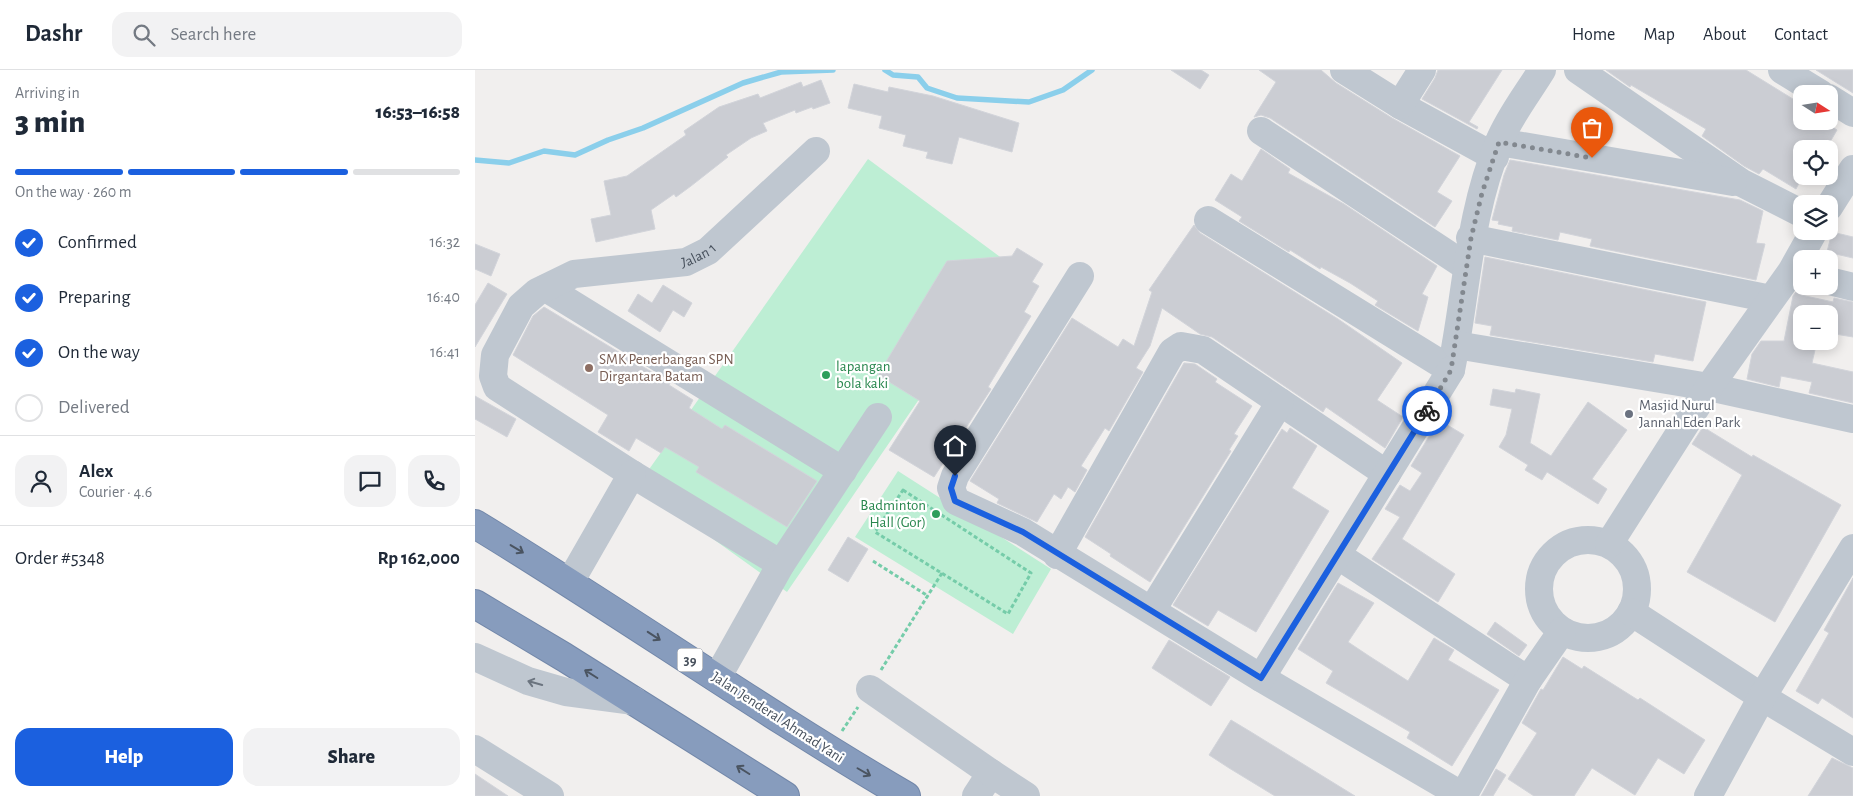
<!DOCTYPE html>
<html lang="en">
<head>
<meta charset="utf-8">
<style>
  :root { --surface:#fff; --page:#f2f2f3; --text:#1f2937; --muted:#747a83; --line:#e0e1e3; --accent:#1b60df }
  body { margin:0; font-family:"Alegreya Sans",sans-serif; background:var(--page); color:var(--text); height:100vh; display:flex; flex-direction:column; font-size:19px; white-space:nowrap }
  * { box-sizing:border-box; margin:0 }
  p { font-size:16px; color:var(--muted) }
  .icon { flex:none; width:28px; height:28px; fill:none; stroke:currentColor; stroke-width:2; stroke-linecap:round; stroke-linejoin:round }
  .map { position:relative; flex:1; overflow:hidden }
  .drawer { display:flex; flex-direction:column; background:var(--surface); width:475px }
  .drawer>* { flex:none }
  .needle { width:32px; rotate:102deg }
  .controls { position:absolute; left:1318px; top:15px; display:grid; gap:10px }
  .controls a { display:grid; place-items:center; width:45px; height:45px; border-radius:10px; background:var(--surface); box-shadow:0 2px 12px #0003; font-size:25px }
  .pin { position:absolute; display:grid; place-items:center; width:42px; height:42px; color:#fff; margin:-51px -21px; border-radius:50% 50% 50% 0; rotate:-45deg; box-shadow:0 0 5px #0007 }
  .pin .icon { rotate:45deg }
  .courier { position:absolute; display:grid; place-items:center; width:50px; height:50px; margin:-25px; border:4px solid #1b60df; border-radius:50%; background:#fff; color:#222; box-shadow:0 1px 6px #0007 }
  .overview em { font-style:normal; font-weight:800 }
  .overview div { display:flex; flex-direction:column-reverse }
  .overview { display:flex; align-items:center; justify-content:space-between; height:85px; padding:0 15px }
  h1 { font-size:32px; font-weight:800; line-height:38px }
  .bar { display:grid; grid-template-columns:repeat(4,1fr); gap:8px 5px; align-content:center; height:60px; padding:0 15px }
  .bar i { height:6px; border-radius:4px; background:var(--line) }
  .bar .active { background:var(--accent) }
  .bar p { grid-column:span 4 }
  .line { display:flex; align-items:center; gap:12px; padding:0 15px; border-top:1px solid var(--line) }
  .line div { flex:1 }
  .round { display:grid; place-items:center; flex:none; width:52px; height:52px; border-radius:15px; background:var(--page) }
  ol { padding:0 15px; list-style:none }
  li { display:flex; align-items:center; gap:15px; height:55px }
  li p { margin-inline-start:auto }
  li .icon { padding:5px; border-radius:50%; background:var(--accent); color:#fff; stroke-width:4 }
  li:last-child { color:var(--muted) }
  li i { width:28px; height:28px; border:2px solid var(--line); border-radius:50% }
  .primary-button { display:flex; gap:10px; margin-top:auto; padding:10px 15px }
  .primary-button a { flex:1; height:58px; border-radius:15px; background:var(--accent); color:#fff; font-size:20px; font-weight:800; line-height:58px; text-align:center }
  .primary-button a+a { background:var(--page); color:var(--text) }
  header { display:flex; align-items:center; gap:30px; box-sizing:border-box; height:70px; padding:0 25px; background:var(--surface); border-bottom:1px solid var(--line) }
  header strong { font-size:24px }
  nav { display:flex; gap:28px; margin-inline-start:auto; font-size:18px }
  .search { width:350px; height:45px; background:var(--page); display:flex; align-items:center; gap:12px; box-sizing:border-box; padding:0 18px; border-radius:15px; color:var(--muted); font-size:19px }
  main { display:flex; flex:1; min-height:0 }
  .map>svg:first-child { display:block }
</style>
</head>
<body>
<header>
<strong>Dashr</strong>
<div class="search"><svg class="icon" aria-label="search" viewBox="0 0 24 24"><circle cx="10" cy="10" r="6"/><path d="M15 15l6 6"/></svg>Search here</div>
<nav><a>Home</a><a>Map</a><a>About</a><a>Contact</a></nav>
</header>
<main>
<section class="drawer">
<div class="overview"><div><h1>3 min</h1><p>Arriving in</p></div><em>16:53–16:58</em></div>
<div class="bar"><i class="active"></i><i class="active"></i><i class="active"></i><i></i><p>On the way · 260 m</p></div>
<ol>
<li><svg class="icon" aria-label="check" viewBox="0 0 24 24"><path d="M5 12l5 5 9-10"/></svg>Confirmed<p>16:32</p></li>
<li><svg class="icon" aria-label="check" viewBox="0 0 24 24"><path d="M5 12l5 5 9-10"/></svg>Preparing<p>16:40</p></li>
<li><svg class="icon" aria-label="check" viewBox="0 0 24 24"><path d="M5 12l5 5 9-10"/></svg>On the way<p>16:41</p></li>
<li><i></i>Delivered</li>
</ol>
<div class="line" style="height:90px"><a class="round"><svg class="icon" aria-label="person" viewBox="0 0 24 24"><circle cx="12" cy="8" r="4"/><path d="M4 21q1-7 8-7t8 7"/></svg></a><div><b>Alex</b><p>Courier · 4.6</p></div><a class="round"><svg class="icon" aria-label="chat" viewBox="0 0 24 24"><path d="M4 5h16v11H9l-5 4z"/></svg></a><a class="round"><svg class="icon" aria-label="phone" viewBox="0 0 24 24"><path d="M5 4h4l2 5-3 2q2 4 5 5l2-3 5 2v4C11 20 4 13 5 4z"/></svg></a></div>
<div class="line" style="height:65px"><div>Order #5348</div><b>Rp 162,000</b></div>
<div class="primary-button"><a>Help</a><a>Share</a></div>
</section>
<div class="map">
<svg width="1378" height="726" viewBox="0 0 1378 726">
  <rect width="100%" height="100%" fill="#f1efee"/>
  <path fill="#bdeed4" d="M 393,89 L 536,195 L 312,522 L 163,415 Z
    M 423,401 L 576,499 L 538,564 L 380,467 Z"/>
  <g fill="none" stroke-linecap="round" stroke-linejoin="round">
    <path stroke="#8bcfeb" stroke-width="5.5" d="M 410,0 L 418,5 L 443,7 L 452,18 L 482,28 L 554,32 L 588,20 L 617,0
      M 0,90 L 34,93 L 69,81 L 100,85 L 133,70 L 168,58 L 268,13 L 306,2 L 358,0"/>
  </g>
  <path fill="#cbcdd3" stroke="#d2d4da" d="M 696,0 L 726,0 L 734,5 L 725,19 Z
    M 784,0 L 846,0 L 861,13 L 917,48 L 985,86 L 962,122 L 977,131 L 960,157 L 795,48 L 786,45 L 779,47 L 801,12 Z
    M 963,0 L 1027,0 L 994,52 L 1003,57 L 1002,59 L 947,29 L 960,8 Z
    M 1131,0 L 1271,0 L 1326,34 L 1326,51 L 1348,51 L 1362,60 L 1351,79 L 1326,79 L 1326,109 L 1321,119 L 1288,99 L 1284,104 L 1269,96 L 1227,66 L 1231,59 L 1156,15 L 1155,17 Z
    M 1341,0 L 1378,0 L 1378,23 Z
    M 346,10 L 355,33 L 338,39 L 337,37 L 321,43 L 320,40 L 288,53 L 292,61 L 276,68 L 251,85 L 253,87 L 216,116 L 201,127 L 199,124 L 176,140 L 180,159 L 121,172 L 116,149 L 136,145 L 129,111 L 152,106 L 211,65 L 209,61 L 244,37 L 283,24 L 285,28 L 326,12 L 328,17 Z
    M 379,14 L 413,22 L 414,17 L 458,26 L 544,53 L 537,82 L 484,67 L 477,94 L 451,88 L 453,82 L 428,76 L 431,65 L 404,58 L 407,46 L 373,38 Z
    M 786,79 L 815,99 L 813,103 L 869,134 L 962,196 L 947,224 L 953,227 L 943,261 L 900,235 L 903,231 L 875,213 L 846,197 L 845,199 L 815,180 L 814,182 L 764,151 L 767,147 L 740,130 L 756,104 L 767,111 Z
    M 1035,90 L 1265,130 L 1288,141 L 1281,173 L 1290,174 L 1281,210 L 1115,176 L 1117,169 L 1085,162 L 1083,170 L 1037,161 L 1038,157 L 1023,154 L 1024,151 L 1017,150 L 1029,105 Z
    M 719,155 L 725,163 L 863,249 L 927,293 L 902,330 L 928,347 L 910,378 L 851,337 L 848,342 L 737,267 L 725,264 L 687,238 L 675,276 L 661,298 L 668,302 L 634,361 L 630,358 L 606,396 L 612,400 L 600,422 L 593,417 L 586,429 L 579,424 L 562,452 L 522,433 L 524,429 L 495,411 L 597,248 L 643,277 L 648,269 L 659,276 L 677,222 L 674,220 Z
    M 1357,162 L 1378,167 L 1378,188 L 1352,182 Z
    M 0,174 L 25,184 L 16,206 L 0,199 Z
    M 542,178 L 568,194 L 557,212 L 564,216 L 549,242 L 556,246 L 513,317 L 516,319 L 459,407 L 414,380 L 445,331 L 403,305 L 472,191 L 537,186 Z
    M 1010,187 L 1231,232 L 1218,291 L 1180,284 L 1178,292 L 1015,265 L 1017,256 L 1000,253 Z
    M 13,213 L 32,224 L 0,277 L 0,235 Z
    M 188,215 L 217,233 L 209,247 L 198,240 L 185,262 L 153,241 L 163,224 L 177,233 Z
    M 1323,219 L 1326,219 L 1326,225 L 1358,232 L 1359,228 L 1378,232 L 1378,267 L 1354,263 L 1354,244 L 1326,244 L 1326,271 L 1342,271 L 1337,293 L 1378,302 L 1378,333 L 1334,323 L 1337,312 L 1306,306 L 1304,317 L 1272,309 L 1277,284 L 1286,271 L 1309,271 L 1318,226 Z
    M 69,237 L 195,313 L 194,315 L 218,330 L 214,338 L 247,359 L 250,355 L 342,411 L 312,457 L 221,402 L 224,397 L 190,377 L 186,383 L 161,368 L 154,381 L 123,362 L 133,345 L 38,285 L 58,246 Z
    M 709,293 L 720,294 L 742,309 L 740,312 L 777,336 L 759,364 L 763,366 L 754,380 L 756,381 L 675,512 L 635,486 L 636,484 L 610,467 Z
    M 1018,319 L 1040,323 L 1041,319 L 1065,324 L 1055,373 L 1076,386 L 1113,332 L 1152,360 L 1117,409 L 1132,419 L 1123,434 L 1072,402 L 1067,410 L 1050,400 L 1053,395 L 1024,377 L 1031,365 L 1037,339 L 1015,335 Z
    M 0,326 L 41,349 L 32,367 L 0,349 Z
    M 964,350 L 989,365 L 927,469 L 980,504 L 963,532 L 897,489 L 925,447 L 910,439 L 925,415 L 935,421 L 947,403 L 936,396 Z
    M 1228,357 L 1277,387 L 1278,385 L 1366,435 L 1300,552 L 1212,502 L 1267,405 L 1217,374 Z
    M 815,358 L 842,376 L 817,418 L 854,441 L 781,562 L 743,540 L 733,556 L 698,535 L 807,359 L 812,363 Z
    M 373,467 L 393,479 L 373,512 L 353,500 Z
    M 1378,508 L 1378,648 L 1347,628 L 1343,634 L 1321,621 L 1354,563 L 1349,560 Z
    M 863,513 L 899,533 L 873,572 L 894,586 L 933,611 L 959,568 L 979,580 L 973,590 L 1024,620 L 977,696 L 932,668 L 935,662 L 851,613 L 858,601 L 823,579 Z
    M 1020,552 L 1052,575 L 1044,586 L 1012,564 Z
    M 694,570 L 755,607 L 736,636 L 677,598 Z
    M 1088,587 L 1107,599 L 1109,596 L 1163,630 L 1165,628 L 1230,670 L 1209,704 L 1183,688 L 1160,725 L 1117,698 L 1099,726 L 1059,726 L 1033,709 L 1062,663 L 1047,653 L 1066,619 L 1068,620 Z
    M 756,650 L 776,662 L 880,726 L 800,726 L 754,698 L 734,685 Z
    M 1357,688 L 1378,698 L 1378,726 L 1333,726 Z
    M 1021,699 L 1031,705 L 1018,726 L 1006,726 Z
    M 0,704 L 33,726 L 0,726 Z"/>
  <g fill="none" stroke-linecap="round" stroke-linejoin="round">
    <defs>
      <path id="highway" d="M 0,454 C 145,542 284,640 431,726
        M 0,534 L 89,587 L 310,726"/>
    </defs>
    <use href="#highway" stroke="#7287a9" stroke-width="30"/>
    <path stroke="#75cca9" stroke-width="3" stroke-dasharray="4 2.5" stroke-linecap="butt" d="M 428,420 L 556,503 L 533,544 L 400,462 Z
      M 398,491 L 453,526
      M 406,600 L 467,503
      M 367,661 L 383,637"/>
    <g stroke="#bfc7d0" stroke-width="28">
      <path d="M 869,0 L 925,35 L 1020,87"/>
      <path d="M 1103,0 L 1267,113 L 1326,143"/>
      <path d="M 1307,0 L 1346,24"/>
      <path d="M 1354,28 L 1378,43"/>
      <path d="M 925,35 L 947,0"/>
      <path d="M 786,61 L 992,197"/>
      <path d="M 1024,72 L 1258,112"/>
      <path d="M 1354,137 L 1378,99"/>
      <path d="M 733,150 L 976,300 C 992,223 993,146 1024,72 C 1034,47 1053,23 1067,0"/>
      <path d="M 995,168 L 1296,229"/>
      <path d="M 605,206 L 480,406 L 476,418 L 481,431 L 548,462 L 786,608 L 988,726"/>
      <path d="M 1354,211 L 1378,217"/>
      <path d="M 71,218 L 368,401"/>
      <path d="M 981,275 L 1234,317 L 1378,349"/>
      <circle cx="1113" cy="519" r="49"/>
      <path d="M 1134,474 L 1234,317 L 1316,202 L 1339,161"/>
      <path d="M 582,485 L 697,282 L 706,276 L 728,280 L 912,404"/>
      <path d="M 862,485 L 1053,610"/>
      <path id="s1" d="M 306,494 L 157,404 L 22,317 L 18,306 L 20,285 L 46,236 L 62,222 L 99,204 L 211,192 L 233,181 L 341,81"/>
      <path d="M 95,512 L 157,404"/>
      <path d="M 677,540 L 805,332"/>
      <path d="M 1156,542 L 1287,627 L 1378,682"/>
      <path d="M 0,587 L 53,611 L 91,622 L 159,631"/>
      <path d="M 242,608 L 306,494 L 403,347"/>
      <path d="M 786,608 L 976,300"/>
      <path d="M 395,619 L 516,703 L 501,726"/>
      <path d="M 0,679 L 75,726"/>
      <path d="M 516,703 L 551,726"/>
      <path d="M 988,726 L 1053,610 L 1087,561"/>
      <path d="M 1233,726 L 1287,627 L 1378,478"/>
    </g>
    <use href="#highway" stroke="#879cbd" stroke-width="28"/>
  </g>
  <defs><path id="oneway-shaft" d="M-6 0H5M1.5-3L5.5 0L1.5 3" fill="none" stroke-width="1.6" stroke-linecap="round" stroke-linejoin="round" transform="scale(1.25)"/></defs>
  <g stroke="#4a5461">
    <use href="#oneway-shaft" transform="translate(42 479) rotate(31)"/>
    <use href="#oneway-shaft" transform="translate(179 566) rotate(33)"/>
    <use href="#oneway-shaft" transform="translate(116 604) rotate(-148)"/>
    <use href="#oneway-shaft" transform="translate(268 700) rotate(-148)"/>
    <use href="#oneway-shaft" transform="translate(389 702) rotate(30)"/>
  </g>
  <use stroke="#6b747f" href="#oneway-shaft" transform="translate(60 613) rotate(-164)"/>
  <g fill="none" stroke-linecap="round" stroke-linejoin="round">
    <path stroke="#82888f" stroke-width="5" stroke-dasharray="0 9" d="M 952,341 L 976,300 L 996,168 L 1007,123 L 1024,72 L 1117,88"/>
    <path stroke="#1b60df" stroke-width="6" d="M 480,406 L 476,418 L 480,431 L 548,462 L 786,608 L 952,341"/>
  </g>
  <circle fill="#8d6e63" stroke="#fff" stroke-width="2" cx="114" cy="298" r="5"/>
  <g fill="#2e9e5b" stroke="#fff" stroke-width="2">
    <circle cx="351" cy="305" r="5"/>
    <circle cx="461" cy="444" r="5"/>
  </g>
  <circle fill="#6b7280" stroke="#fff" stroke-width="2" cx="1154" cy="344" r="5"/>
  <g text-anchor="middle" stroke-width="4.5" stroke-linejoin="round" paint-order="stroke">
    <rect fill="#fff" stroke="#7e848d" stroke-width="1" x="202.5" y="578.5" width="25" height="23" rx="4"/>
    <g font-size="14" font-weight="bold" fill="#47505c">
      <text x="215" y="595">39</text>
    </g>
    <g font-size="15" fill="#47505c" stroke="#fff">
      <text dy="5" stroke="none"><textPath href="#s1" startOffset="612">Jalan 1</textPath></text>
      <text transform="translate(303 647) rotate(33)" y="5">Jalan Jenderal Ahmad Yani</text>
    </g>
    <g font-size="15" fill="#785e54" stroke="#fff" text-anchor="start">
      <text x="124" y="294">SMK Penerbangan SPN<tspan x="124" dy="17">Dirgantara Batam</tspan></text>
    </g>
    <g font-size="15" fill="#27864d" stroke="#fff" text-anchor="start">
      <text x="361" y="301">lapangan<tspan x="361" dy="17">bola kaki</tspan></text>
      <text x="451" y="440" text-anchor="end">Badminton<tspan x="451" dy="17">Hall (Gor)</tspan></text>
    </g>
    <g font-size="15" fill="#5b616d" stroke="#fff" text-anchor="start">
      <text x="1164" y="340">Masjid Nurul<tspan x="1164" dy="17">Jannah Eden Park</tspan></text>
    </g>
  </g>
</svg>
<div class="controls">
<a><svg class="needle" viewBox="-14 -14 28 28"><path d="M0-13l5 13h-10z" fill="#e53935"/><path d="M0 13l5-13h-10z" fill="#747a83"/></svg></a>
<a><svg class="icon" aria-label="locate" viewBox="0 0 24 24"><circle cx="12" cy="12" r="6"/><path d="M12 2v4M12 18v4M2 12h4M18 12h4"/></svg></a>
<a><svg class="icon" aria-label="layers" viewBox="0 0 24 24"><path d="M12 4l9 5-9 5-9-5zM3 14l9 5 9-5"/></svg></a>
<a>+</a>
<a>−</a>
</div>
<div class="pin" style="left:1117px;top:88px;background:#ea580c"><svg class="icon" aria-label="bag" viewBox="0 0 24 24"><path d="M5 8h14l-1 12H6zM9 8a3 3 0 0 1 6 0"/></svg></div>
<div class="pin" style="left:480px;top:406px;background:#1f2937"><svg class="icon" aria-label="home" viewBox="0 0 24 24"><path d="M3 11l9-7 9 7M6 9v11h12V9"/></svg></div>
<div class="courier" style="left:952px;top:341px"><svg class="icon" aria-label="bike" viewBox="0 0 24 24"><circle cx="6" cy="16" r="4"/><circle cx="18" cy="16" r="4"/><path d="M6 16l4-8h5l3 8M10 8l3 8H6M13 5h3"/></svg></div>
</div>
</main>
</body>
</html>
